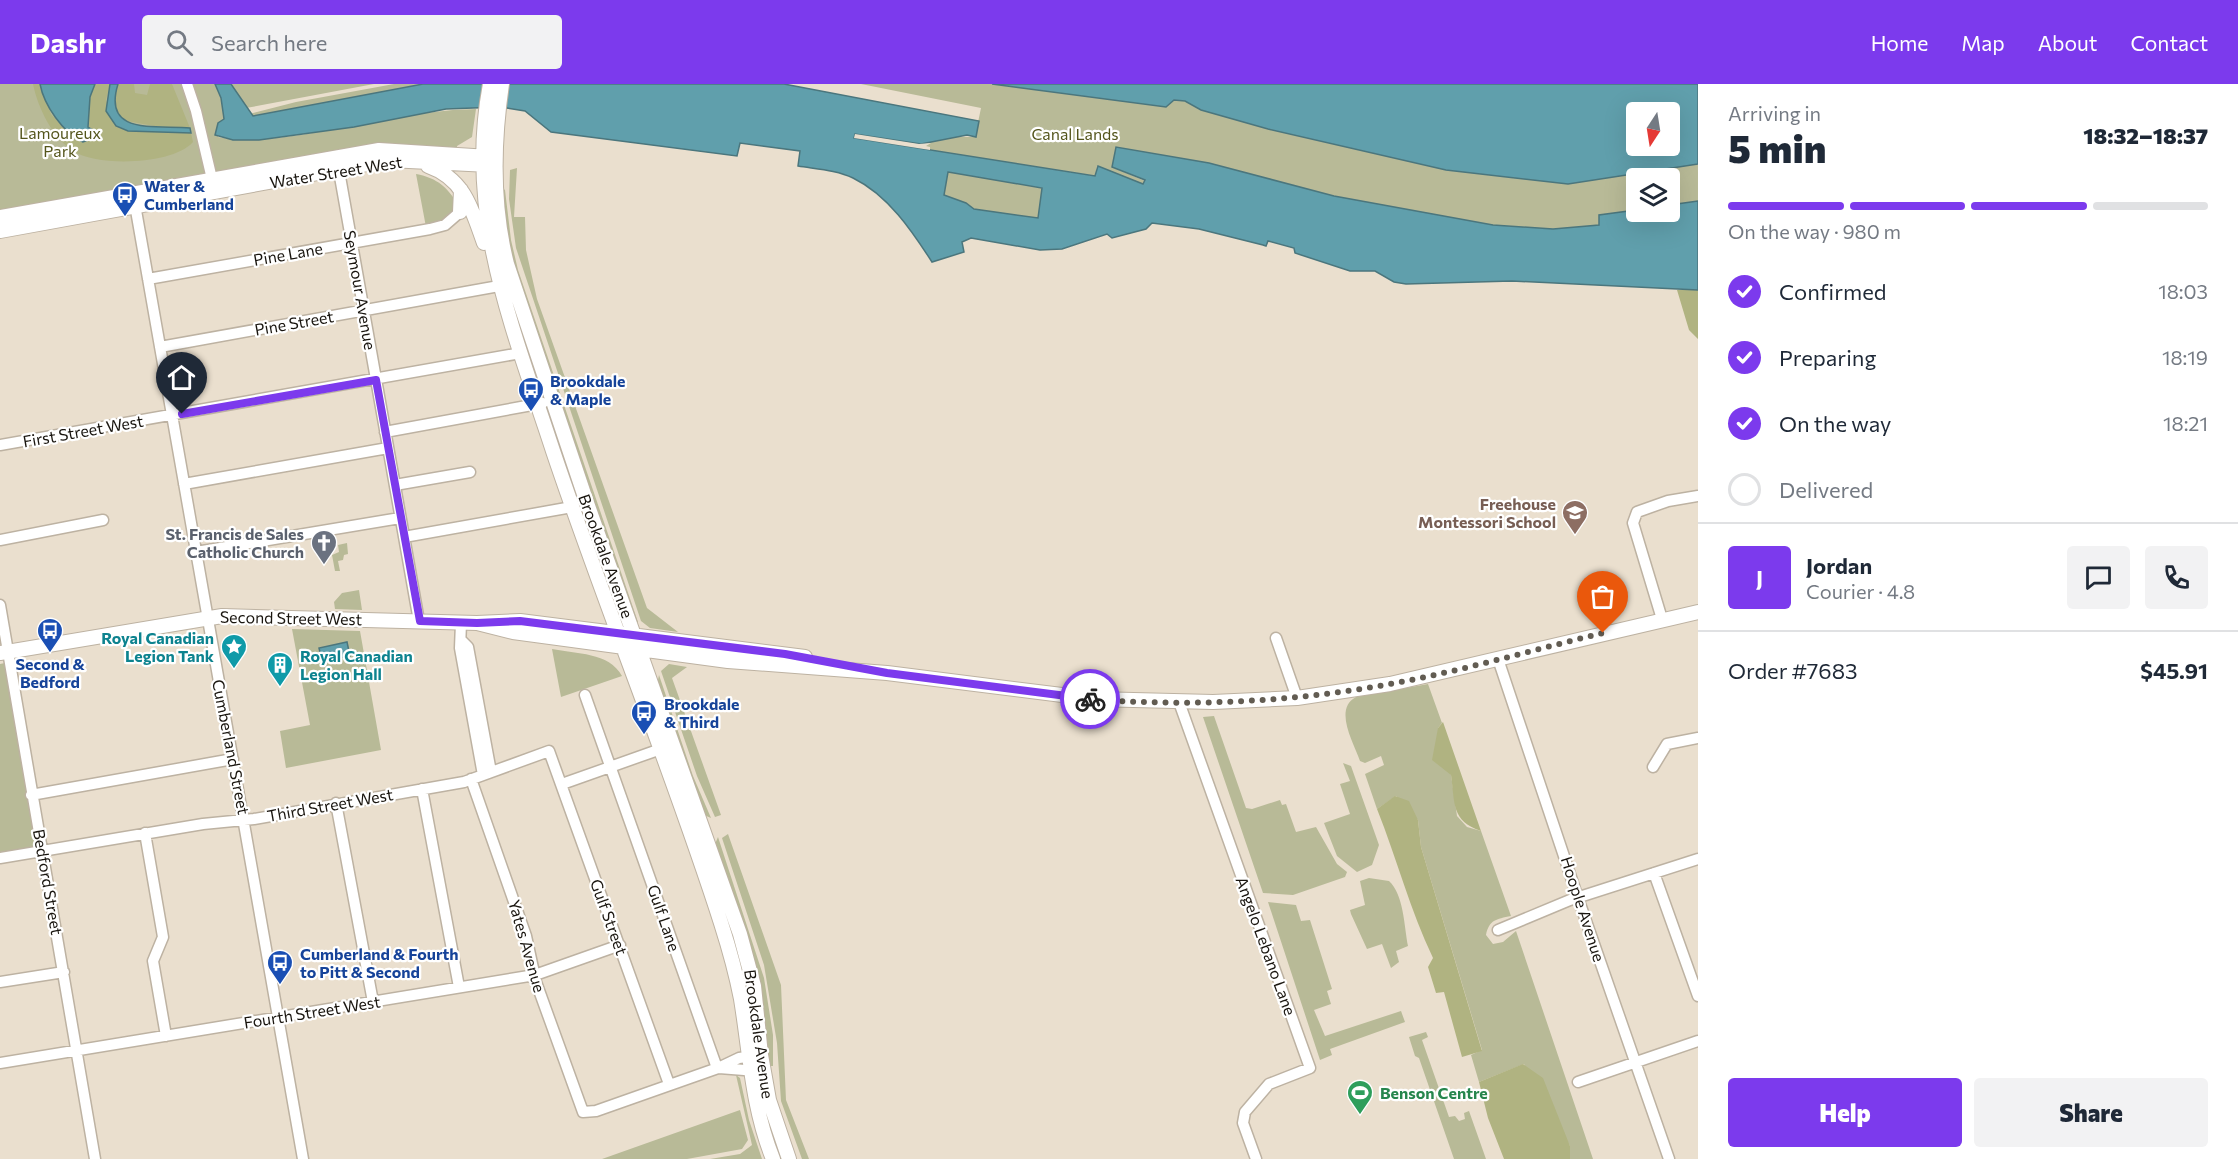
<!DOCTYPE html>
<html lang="en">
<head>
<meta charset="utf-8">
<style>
  :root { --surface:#fff; --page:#f2f2f3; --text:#1f2937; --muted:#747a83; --line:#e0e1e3; --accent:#7c3aed }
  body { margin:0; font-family:Commissioner,sans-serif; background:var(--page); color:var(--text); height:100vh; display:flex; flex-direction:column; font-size:22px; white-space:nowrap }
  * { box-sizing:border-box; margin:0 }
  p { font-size:20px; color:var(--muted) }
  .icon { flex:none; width:33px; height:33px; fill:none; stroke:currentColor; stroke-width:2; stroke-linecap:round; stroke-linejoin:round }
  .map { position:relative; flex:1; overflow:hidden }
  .panel { display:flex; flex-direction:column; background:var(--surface); width:540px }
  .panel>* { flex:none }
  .needle { width:39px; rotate:192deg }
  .fabs { position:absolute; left:1626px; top:18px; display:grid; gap:12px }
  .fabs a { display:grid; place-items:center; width:54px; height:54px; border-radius:6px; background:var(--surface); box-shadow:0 6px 24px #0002; font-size:30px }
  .pin { position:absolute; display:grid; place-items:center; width:51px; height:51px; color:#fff; margin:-62px -26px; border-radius:50% 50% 50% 0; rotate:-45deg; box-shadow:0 0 6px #0007 }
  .pin .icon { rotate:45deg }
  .courier { position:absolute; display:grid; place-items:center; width:60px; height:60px; margin:-30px; border:4px solid #7c3aed; border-radius:50%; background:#fff; color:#222; box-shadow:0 2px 8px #0007 }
  .overview em { font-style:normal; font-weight:800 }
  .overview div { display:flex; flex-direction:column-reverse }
  .overview { display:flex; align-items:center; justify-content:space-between; height:102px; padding:0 30px }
  h1 { font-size:39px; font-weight:800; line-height:45px }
  .bar { display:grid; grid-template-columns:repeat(4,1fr); gap:9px 6px; align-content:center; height:72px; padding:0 30px }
  .bar i { height:8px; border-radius:4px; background:var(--line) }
  .bar .current { background:var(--accent) }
  .bar p { grid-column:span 4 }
  .line { display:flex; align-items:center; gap:15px; padding:0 30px; border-top:2px solid var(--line) }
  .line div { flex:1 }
  .round { display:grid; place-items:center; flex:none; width:63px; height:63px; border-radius:6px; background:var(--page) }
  ol { padding:0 30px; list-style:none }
  li { display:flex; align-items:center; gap:18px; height:66px }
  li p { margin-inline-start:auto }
  li .icon { padding:6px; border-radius:50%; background:var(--accent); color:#fff; stroke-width:4 }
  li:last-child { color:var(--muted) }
  li i { width:33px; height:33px; border:3px solid var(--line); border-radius:50% }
  .primary-button { display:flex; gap:12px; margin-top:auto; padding:12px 30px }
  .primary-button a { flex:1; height:69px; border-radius:6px; background:var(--accent); color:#fff; font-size:24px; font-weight:800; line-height:69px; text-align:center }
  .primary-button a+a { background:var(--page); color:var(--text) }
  header { display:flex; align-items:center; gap:36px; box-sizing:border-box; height:84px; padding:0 30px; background:var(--accent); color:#fff }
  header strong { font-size:28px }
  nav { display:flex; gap:33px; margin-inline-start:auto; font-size:21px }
  .search { width:420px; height:54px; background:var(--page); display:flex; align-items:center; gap:15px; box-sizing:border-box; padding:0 21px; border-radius:6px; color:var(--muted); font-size:22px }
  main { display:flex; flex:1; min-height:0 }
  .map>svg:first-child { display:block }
</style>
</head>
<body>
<header>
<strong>Dashr</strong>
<div class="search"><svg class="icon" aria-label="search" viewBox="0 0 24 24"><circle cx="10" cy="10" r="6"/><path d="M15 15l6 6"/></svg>Search here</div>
<nav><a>Home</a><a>Map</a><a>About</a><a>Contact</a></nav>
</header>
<main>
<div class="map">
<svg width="1698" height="1075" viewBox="0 0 1698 1075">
  <rect width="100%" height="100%" fill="#eadfce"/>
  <path fill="#b8ba97" d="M 0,0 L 215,0 L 221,14 L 224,35 L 218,44 L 218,53 C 243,58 267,55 292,52 C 353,44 414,26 476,25 L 472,53 L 457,62 L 457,66 L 0,129 Z
    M 231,0 L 374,0 L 246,24 Z
    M 394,0 L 423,0 L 253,32 L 249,30 L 296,18 Z
    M 861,0 L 991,0 L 1166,23 L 1174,16 L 1185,17 L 1268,45 L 1446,86 L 1568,100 L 1698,80 L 1698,117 L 1670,121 L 1670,94 L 1636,94 L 1636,126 L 1599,131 L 1600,141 L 1553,145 L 1493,141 L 1334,112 L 1209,79 L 1116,63 L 1112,83 L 1145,97 L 1143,100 L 1097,82 L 1096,92 L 854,54 L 854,51 L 975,53 L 981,24 Z
    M 517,84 L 514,133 L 525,133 L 526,166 L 537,215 L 647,524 L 678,548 L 650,544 L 641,537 L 516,164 L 509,115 L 510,86 Z
    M 948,88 L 1042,104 L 1038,135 L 974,125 L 966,119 L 944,111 Z
    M 416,90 C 438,94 448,104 459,122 L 448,135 L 426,143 Z
    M 501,103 L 505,106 L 511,156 L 518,186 L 638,538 L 636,539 L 518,199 L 505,144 Z
    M 347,459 L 348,470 L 344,471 L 343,476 L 338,477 L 340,487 L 335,487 L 332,471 L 339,468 L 338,461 Z
    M 359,506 L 362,526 L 335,525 L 334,518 L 342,509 Z
    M 292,545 L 360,547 L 381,666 L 286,684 L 280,647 L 310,641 Z
    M 552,565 C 576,570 609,568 622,592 L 561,613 Z
    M 5,579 L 36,763 L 0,768 L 0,580 Z
    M 669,580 L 687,583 L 672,594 L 721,731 L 715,733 L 697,692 L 661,587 Z
    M 659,591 L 693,692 L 711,734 L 704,731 L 657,601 Z
    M 1428,600 L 1442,639 L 1438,644 L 1451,691 L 1457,732 L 1467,743 L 1481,747 L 1511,832 C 1496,835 1489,836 1486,851 L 1493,860 L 1503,858 L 1516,847 L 1593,1075 L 1570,1075 L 1570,1062 L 1524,980 L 1479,998 L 1471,971 L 1482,966 L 1421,763 L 1418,736 L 1396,712 L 1377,725 L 1365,690 L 1384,681 L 1381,672 L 1365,679 L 1360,677 C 1354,659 1333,625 1356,613 Z
    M 1214,632 L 1246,724 L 1252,725 L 1280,716 L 1282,721 L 1286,720 L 1296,748 L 1316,743 L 1337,780 L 1347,788 L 1345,793 L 1293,811 L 1263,809 L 1203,633 Z
    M 1343,679 L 1351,682 L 1379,761 L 1372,781 L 1357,788 L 1337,772 L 1324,739 L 1350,730 L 1340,700 L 1350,697 Z
    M 728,750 L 781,901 L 786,1016 L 809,1075 L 802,1075 L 781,1017 L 777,959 L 764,881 L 722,754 Z
    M 718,753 L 764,894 L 773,951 L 773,982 L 769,982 L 715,760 Z
    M 1369,794 L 1389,797 C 1404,811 1404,842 1408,862 L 1396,867 L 1399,878 L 1391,884 L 1382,860 L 1367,865 L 1351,830 L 1350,826 L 1365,821 L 1360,797 Z
    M 1268,818 L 1296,821 L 1301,837 L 1310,836 L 1332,905 L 1327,907 L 1331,920 L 1314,926 L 1325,952 L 1401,927 L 1405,938 L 1330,965 L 1332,971 L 1320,976 Z
    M 1426,948 L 1428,953 L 1422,956 L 1449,1033 L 1455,1032 L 1459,1037 L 1465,1035 L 1464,1029 L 1469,1027 L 1486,1075 L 1454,1075 L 1419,974 L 1415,972 L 1409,953 Z
    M 736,991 L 740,994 L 749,1036 L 762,1075 L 710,1075 L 740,1070 L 752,1061 Z
    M 740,1026 L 748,1056 L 742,1065 L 687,1075 L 602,1075 Z"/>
  <path fill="#b0b381" d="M 33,0 L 40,0 L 51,30 L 72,53 L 94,47 L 88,43 L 90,13 L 95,0 L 110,0 L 106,16 L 116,42 L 128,47 L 191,49 L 193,58 C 173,81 97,83 73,67 C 52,53 38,24 33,0 Z
    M 118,0 L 134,0 L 135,9 L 147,11 L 150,0 L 172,0 L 190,44 L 160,43 L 121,36 C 111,26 115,12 118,0 Z
    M 1677,206 L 1698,206 L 1698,255 L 1689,246 Z
    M 1443,638 L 1481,747 C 1451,737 1455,719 1451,691 L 1432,676 L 1438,644 Z
    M 1395,712 L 1409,717 L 1418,736 L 1421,763 L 1482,967 L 1462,973 L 1444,908 L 1436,909 L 1428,883 L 1433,874 C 1410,826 1397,775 1377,725 Z
    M 1523,980 L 1543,994 L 1570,1062 L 1570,1075 L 1504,1075 L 1488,1034 L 1479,998 Z"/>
  <path fill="#609fac" stroke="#4b767d" stroke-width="1.5" fill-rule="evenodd" d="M 40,0 L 95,0 L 90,13 L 88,43 L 94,47 L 94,54 L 83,58 C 63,49 44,21 40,0 Z
    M 110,0 L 118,0 C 102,52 155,41 190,44 L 191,49 L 128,47 L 116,42 L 106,27 Z
    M 215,0 L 231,0 L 253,32 L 423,0 L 784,0 L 979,37 L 976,53 L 967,51 L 921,60 L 855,50 L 854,54 L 1095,92 L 1098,82 L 1143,100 L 1145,96 L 1112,83 L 1116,63 L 1209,79 L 1334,112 L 1493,141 L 1553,145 L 1599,141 L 1599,131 L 1636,126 L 1670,128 L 1670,121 L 1698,117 L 1698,206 L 1512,197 L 1406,200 L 1394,198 L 1375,187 L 1350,187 L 1295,169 L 1294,164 L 1268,157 L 1266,162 L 1263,161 L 1199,145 L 1152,139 L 1146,145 L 1112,154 L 1107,150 L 1062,165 L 1040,166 L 971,154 L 962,158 L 964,168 L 932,178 C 912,147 888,111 853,94 C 837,86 816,85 798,82 L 800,67 L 740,59 L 737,72 L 551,48 L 525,27 L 500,23 L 446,25 L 354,43 L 259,56 L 233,56 L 215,51 L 218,39 L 224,35 L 221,14 ZM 948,88 L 1042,104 L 1038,134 L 974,125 L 966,119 L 944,111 Z
    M 992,0 L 1698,0 L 1698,80 L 1568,100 L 1446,86 L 1268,45 L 1201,26 L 1185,17 L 1174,16 L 1166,23 ZM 1636,28 L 1670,28 L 1670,62 L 1636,62 Z
    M 347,558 L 350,572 L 322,577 L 319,564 Z"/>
  <path fill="#eadfce" d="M 855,50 L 919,60 L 931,59 L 926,62 L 930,63 L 930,66 L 854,54 Z"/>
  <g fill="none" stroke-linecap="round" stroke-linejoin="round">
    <defs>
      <path id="minor" d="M 187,0 L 196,27 L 212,95
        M 339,87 L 419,537
        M 134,115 L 303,1075
        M 148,195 L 430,145 L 445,141 L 460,128
        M 160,263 L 499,202
        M 385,348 L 543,319
        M 0,361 L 521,269
        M 184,400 L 388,364
        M 395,401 L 470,388
        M 404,453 L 572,423
        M 0,456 L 103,436
        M 196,468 L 400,434
        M 0,521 L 95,1075
        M 1662,535 L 1633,439 L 1637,428 L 1668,417 L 1698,412
        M 461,539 L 460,564 L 483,691
        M 1276,554 L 1297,614
        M 462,557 L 468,563 L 491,688
        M 1498,575 L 1578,814 L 1669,1075
        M 585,611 L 717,984
        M 1179,618 L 1310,984 L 1269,1000 L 1245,1028 L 1243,1039 L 1256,1075
        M 1653,683 L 1667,660 L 1698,654
        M 471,695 L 526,852 L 536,898 L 583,1028 L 596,1027 L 718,984 L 739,974 L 754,972
        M 562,700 L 658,666
        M 422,705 L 459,903
        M 31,711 L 233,675
        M 336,719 L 373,918
        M 145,749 L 163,853 L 153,877 L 166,952
        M 0,774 L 203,740 L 254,735 L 464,698 L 549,667 L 669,1000
        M 1654,789 L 1698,912
        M 1498,846 L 1570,816 L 1698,775
        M 0,898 L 64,888
        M 0,979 L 535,891 L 620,861
        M 719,984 L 757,987
        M 1578,998 L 1698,957"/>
      <path id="major" d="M 490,0 C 465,132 513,244 553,367 C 606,525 670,680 721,839 C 729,864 736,889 741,915 C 750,970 752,1023 773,1075
        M 502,0 C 493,61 492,121 507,180 L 587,419 L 740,850 L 754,902 L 761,971 L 769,1016 L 789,1075
        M 428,82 C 465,95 472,126 484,159
        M 460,128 L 461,106
        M 0,133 L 379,66 L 489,73
        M 0,147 L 389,76 L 489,81
        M 477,539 L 513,548 L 728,577 L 887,589 L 1094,615 L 1213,618 L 1297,614 L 1390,600 L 1698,528
        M 0,569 L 222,532 L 477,539 L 520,537 L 805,573"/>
    </defs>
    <use href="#minor" stroke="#bdb2a2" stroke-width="13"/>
    <use href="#major" stroke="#bdb2a2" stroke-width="16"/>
    <use href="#minor" stroke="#fff" stroke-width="10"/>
    <use href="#major" stroke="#fff" stroke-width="14"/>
  </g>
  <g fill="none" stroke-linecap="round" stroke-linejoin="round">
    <path stroke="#625c52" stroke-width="6" stroke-dasharray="0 10.8" d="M 1090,615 C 1190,623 1291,618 1390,600 C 1462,587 1532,566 1603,549"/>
    <path stroke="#7c3aed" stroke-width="8" d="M 182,330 L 376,296 L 420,537 L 477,539 L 520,537 L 785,570 L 887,589 L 1090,615"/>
  </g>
  <defs>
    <symbol id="bus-pin" viewBox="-11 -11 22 30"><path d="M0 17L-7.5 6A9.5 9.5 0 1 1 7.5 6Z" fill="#1a4fb4" stroke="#fff"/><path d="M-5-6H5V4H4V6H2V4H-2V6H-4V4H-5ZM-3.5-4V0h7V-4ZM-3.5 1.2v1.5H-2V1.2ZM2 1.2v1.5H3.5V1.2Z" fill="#fff"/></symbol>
    <symbol id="school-pin" viewBox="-11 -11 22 30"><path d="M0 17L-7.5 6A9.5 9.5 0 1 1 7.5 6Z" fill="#8d6e63" stroke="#fff"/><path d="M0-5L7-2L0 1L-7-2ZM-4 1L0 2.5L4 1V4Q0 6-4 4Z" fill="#fff"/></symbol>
    <symbol id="church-pin" viewBox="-11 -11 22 30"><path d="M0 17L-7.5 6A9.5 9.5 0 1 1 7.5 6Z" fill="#6b7280" stroke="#fff"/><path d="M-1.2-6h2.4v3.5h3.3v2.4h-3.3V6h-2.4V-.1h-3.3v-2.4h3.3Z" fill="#fff"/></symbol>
    <symbol id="sight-pin" viewBox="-11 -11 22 30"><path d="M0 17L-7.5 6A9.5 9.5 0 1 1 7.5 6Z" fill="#0f9aa8" stroke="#fff"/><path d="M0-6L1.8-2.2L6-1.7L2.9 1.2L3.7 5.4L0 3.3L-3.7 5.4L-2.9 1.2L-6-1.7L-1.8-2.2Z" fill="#fff"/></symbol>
    <symbol id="building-pin" viewBox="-11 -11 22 30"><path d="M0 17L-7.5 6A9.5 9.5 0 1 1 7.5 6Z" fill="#0f9aa8" stroke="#fff"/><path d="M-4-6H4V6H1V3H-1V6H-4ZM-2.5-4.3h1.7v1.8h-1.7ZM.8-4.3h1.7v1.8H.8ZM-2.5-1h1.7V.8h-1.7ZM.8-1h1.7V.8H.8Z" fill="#fff"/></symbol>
    <symbol id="stadium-pin" viewBox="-11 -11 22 30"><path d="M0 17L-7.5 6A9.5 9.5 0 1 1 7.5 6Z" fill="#2e9e5b" stroke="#fff"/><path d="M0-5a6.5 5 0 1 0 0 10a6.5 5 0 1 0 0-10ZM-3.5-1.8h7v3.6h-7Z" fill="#fff"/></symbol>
  </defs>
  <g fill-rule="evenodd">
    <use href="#bus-pin" x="110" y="96" width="30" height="40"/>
    <use href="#bus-pin" x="516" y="291" width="30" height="40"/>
    <use href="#school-pin" x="1560" y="414" width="30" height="40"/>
    <use href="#church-pin" x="309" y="444" width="30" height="40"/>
    <use href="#bus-pin" x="35" y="532" width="30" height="40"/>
    <use href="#sight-pin" x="219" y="548" width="30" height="40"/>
    <use href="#building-pin" x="265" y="566" width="30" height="40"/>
    <use href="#bus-pin" x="629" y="614" width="30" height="40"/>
    <use href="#bus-pin" x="265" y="864" width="30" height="40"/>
    <use href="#stadium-pin" x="1345" y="994" width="30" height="40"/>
  </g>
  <g text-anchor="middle" stroke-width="4.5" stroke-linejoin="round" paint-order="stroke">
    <g font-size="16" fill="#54551c" stroke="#fff">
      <text x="60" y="55">Lamoureux<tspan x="60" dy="18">Park</tspan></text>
      <text x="1075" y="56">Canal Lands</text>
    </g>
    <g font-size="16" fill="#19150f" stroke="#fff">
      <text transform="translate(336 88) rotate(-9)" y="6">Water Street West</text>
      <text transform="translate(288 170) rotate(-10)" y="6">Pine Lane</text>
      <text transform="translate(360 206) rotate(80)" y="6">Seymour Avenue</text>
      <text transform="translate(294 239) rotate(-10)" y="6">Pine Street</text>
      <text transform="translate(83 347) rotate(-10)" y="6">First Street West</text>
      <text transform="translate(606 472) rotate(70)" y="6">Brookdale Avenue</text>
      <text transform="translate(291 534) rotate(1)" y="6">Second Street West</text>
      <text transform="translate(231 663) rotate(79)" y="6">Cumberland Street</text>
      <text transform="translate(330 721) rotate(-10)" y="6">Third Street West</text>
      <text transform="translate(48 798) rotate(80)" y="6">Bedford Street</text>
      <text transform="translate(1583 825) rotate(72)" y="6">Hoople Avenue</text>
      <text transform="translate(609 833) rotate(70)" y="6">Gulf Street</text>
      <text transform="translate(664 834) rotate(71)" y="6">Gulf Lane</text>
      <text transform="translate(527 862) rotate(74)" y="6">Yates Avenue</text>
      <text transform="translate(1266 862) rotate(70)" y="6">Angelo Lebano Lane</text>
      <text transform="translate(312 928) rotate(-9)" y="6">Fourth Street West</text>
      <text transform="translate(759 950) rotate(82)" y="6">Brookdale Avenue</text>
    </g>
    <g font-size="16" font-weight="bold" fill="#164399" stroke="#fff" text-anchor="start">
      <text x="144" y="108">Water &amp;<tspan x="144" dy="18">Cumberland</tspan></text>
      <text x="550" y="303">Brookdale<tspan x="550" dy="18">&amp; Maple</tspan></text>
      <text x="50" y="586" text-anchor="middle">Second &amp;<tspan x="50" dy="18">Bedford</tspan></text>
      <text x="664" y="626">Brookdale<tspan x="664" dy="18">&amp; Third</tspan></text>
      <text x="300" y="876">Cumberland &amp; Fourth<tspan x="300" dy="18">to Pitt &amp; Second</tspan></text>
    </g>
    <g font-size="16" font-weight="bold" fill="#785e54" stroke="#fff" text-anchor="end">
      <text x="1556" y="426">Freehouse<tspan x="1556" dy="18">Montessori School</tspan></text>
    </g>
    <g font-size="16" font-weight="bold" fill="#5b616d" stroke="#fff" text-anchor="end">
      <text x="304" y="456">St. Francis de Sales<tspan x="304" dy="18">Catholic Church</tspan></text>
    </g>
    <g font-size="16" font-weight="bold" fill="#0d838f" stroke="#fff" text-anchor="end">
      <text x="214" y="560">Royal Canadian<tspan x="214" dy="18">Legion Tank</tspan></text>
      <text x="300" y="578" text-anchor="start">Royal Canadian<tspan x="300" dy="18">Legion Hall</tspan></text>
    </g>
    <g font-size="16" font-weight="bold" fill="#27864d" stroke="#fff" text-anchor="start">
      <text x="1380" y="1015">Benson Centre</text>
    </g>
  </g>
</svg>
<div class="fabs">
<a><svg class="needle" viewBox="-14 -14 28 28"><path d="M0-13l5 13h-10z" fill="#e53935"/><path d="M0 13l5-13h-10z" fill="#747a83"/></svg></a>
<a><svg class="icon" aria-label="layers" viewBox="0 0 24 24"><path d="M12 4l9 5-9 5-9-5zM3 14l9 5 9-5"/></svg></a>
</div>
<div class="pin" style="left:1603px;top:549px;background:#ea580c"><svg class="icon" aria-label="bag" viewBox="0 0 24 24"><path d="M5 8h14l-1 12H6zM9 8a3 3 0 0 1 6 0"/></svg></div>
<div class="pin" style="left:182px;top:330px;background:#1f2937"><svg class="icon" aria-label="home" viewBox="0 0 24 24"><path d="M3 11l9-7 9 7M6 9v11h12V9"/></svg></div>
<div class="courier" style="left:1090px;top:615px"><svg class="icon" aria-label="bike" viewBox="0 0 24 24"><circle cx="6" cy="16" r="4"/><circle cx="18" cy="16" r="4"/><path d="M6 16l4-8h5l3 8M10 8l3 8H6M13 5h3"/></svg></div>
</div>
<section class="panel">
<div class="overview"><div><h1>5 min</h1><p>Arriving in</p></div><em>18:32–18:37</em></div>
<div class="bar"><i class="current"></i><i class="current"></i><i class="current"></i><i></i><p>On the way · 980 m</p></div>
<ol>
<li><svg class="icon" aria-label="check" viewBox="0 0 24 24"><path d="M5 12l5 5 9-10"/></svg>Confirmed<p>18:03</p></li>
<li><svg class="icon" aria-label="check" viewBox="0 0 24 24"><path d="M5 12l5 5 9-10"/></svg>Preparing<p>18:19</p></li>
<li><svg class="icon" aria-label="check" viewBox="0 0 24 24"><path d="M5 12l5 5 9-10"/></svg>On the way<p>18:21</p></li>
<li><i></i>Delivered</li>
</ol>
<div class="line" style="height:108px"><b class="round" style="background:var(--accent);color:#fff">J</b><div><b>Jordan</b><p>Courier · 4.8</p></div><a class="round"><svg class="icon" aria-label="chat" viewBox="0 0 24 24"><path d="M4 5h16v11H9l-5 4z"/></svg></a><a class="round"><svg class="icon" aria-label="phone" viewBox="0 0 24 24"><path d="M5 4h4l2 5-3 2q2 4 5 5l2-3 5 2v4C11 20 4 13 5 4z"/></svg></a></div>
<div class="line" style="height:78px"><div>Order #7683</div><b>$45.91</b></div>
<div class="primary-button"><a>Help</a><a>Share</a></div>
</section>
</main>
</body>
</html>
